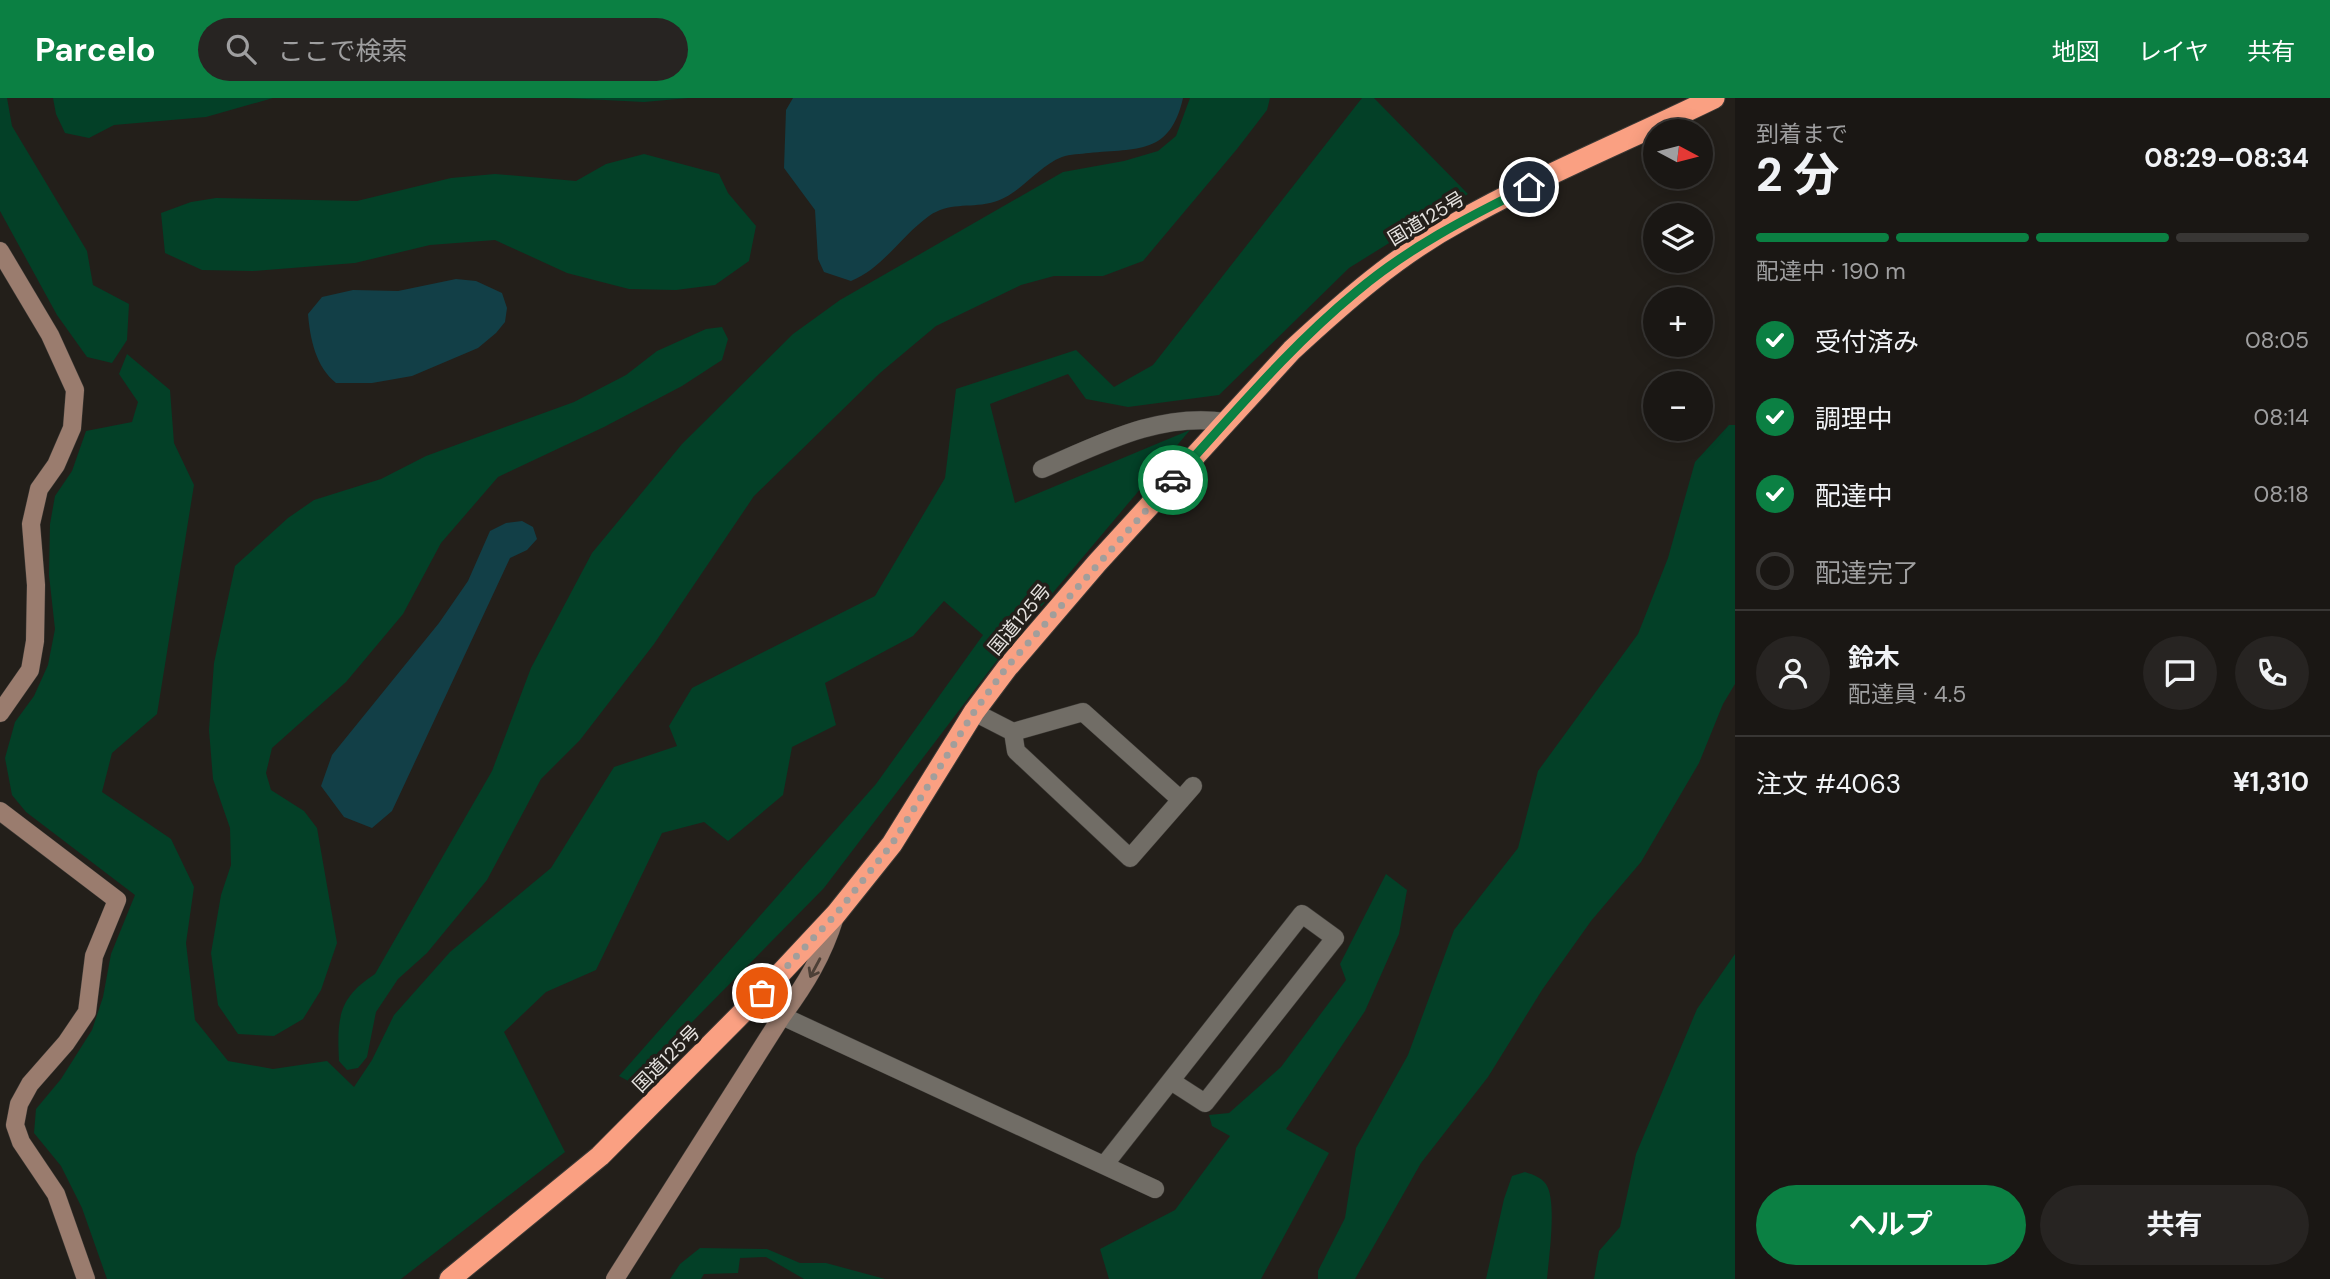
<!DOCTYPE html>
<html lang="ja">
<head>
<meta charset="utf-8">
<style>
  :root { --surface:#1a1714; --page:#272422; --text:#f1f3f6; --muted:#9f9fa0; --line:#383634; --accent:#0b8043 }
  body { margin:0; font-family:"DM Sans","Noto Sans JP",sans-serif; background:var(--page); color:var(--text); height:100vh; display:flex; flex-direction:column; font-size:26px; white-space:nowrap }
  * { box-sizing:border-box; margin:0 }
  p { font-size:23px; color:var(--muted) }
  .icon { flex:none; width:38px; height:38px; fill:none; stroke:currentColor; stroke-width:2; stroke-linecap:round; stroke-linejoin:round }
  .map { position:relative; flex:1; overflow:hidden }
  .details { display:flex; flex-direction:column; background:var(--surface); width:595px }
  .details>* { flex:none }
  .needle { width:46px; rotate:97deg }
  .fabs { position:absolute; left:1643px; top:21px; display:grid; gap:14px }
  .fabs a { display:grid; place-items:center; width:70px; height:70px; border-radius:50%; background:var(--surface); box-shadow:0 4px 18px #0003,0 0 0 2px var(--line); font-size:35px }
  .pin { position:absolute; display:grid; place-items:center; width:60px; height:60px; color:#fff; margin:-30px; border:4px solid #fff; border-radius:50%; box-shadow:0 2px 7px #0007 }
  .courier { position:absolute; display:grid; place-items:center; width:70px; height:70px; margin:-35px; border:5px solid #0b8043; border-radius:50%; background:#fff; color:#222; box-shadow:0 2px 9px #0007 }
  .overview em { font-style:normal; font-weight:700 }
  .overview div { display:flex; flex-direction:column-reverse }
  .overview { display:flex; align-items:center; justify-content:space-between; height:119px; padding:0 21px }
  h1 { font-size:46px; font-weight:700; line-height:52px }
  .bar { display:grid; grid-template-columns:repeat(4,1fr); gap:10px 7px; align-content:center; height:84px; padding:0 21px }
  .bar i { height:9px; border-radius:5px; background:var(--line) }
  .bar .on { background:var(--accent) }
  .bar p { grid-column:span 4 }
  .line { display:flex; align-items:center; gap:18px; padding:0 21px; border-top:2px solid var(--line) }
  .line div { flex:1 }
  .round { display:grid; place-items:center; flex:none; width:74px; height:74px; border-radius:37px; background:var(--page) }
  ol { padding:0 21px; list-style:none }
  li { display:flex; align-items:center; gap:21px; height:77px }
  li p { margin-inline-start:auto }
  li .icon { padding:7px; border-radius:50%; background:var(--accent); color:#fff; stroke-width:4 }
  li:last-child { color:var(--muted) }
  li i { width:38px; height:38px; border:4px solid var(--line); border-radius:50% }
  .cta { display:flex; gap:14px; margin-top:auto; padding:14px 21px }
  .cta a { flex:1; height:80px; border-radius:42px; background:var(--accent); color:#fff; font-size:28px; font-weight:700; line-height:80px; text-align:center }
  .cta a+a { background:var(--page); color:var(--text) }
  header { display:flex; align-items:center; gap:42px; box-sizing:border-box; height:98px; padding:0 35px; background:var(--accent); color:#fff }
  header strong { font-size:33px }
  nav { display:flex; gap:38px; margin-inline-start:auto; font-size:24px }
  .search { width:490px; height:63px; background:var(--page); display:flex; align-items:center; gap:18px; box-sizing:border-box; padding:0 24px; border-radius:38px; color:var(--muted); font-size:26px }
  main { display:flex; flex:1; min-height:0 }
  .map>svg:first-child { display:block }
</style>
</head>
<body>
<header>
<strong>Parcelo</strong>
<div class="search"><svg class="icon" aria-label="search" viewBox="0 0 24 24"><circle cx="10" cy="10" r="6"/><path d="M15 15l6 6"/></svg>ここで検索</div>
<nav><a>地図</a><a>レイヤ</a><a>共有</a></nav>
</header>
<main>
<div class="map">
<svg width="1735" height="1181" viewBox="0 0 1735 1181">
  <rect width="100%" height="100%" fill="#231f1a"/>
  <path fill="#034027" d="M 0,0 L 7,0 L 12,28 L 87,153 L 93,187 L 129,206 L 127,242 L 112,265 L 87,259 L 57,217 L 0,113 Z
    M 53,0 L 273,0 L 206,19 L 114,27 L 89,40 L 65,35 L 56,16 Z
    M 566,0 L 689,0 L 644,4 Z
    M 1190,0 L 1270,0 L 1267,12 L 1237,51 L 1143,163 L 1103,178 L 1054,178 L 1021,187 L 936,228 L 880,275 L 754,398 L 654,546 L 580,642 L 541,681 L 487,782 L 427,855 L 398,881 L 376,914 L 367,959 L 358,970 L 347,972 L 339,963 C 337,920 338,900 375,876 L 492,673 L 531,570 L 592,455 L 682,346 L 793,236 L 840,202 L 1063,74 L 1124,63 L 1158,53 L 1176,38 Z
    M 1362,0 L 1374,0 L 1468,96 L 1349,170 L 1219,297 L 1128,309 L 1086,301 L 1068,276 L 990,306 L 1015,405 L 1190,332 L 1008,548 L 824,790 L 632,985 L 619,978 L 876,686 L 983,537 L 944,503 L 913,538 L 825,585 L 836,627 L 792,649 L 783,697 L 728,743 L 704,724 L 662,735 L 596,872 L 546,894 L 504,934 L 565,1054 L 401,1181 L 107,1181 L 82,1110 L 61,1068 L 34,1035 L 36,1011 L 61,981 L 92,932 L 103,899 L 111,856 L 135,797 L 26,714 L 12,697 L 5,660 L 15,624 L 34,598 L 48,567 L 55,531 L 49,477 L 50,426 L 55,398 L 72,373 L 86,333 L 132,324 L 138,304 L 119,276 L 127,256 L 170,292 L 174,345 L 194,387 L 157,616 L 112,655 L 102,694 L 171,741 L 194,789 L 186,845 L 195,922 L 228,963 L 273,971 L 327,963 L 354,989 L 372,962 L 394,917 L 450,854 L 551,770 L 614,669 L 677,648 L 669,628 L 692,590 L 875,498 L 945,380 L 956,291 L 1076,252 L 1114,289 L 1153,267 Z
    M 644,56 L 719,76 L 728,95 L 756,128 L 749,163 L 715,187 L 676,192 L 629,191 L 567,175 L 495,142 L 430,147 L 355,165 L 253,173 L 202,172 L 165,155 L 161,115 L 191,104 L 216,100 L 357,103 L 451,80 L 495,76 L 576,83 L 606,66 Z
    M 722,229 L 728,241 L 722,262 L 682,288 L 604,329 L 498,379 L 441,445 L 403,516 L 346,584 L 272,650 L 266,675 L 271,692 L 304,713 L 317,730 L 337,845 L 321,892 L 303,921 L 274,938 L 238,936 L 218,907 L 211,855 L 221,797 L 231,767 L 230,730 L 213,681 L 209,632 L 214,565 L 235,468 L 288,420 L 314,402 L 381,381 L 426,358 L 574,304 L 626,277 L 657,253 L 706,231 Z
    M 1729,327 L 1735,327 L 1735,586 L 1723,606 L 1699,665 L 1641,764 L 1591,823 L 1542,892 L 1488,979 L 1421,1065 L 1355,1181 L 1318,1181 L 1318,1173 L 1345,1120 L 1356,1050 L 1408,957 L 1454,832 L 1518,750 L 1538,673 L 1638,536 L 1668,460 L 1695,364 Z
    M 1386,776 L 1407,792 L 1399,836 L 1365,913 L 1286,1031 L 1329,1055 L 1261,1181 L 1109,1181 L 1100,1151 L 1175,1112 L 1230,1038 L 1212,1028 L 1209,1017 L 1229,1015 L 1281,969 L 1346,882 L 1340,866 Z
    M 1735,856 L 1735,1181 L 1594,1181 L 1599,1153 L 1620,1129 L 1636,1056 L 1697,911 Z
    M 1525,1074 C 1534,1077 1544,1080 1548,1090 C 1556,1110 1549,1159 1547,1181 L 1486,1181 L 1504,1101 L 1512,1078 Z
    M 700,1150 L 767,1151 L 800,1165 L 826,1165 L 885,1181 L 804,1181 L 766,1159 L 740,1160 L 738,1175 L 704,1176 L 701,1181 L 670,1181 L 680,1166 Z"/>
  <path fill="#123f47" d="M 793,0 L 1183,0 C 1170,57 1138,50 1089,55 C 1081,56 1070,56 1062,59 C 1036,69 1019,99 990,105 C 968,110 949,104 929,118 C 901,138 883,170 851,183 L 824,174 L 818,161 L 815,112 L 784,70 L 786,12 Z
    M 456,181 L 476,183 L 502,195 L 507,210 L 505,224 L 496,235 L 478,250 L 412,278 L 372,285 L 336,285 C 316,269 310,241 308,216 L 322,199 L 353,192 L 398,193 Z
    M 522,423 L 533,429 L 537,441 L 527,452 L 510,460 L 392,713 L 372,730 L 344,719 L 321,688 L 332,657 L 439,525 L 468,483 L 490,433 L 506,425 Z"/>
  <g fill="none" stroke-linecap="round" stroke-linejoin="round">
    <defs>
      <path id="street" d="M 1042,371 C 1102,345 1160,314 1226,324
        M 974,614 L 1013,634 L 1016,653 L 1130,760 L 1193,688
        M 1013,634 L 1083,614 L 1181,702
        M 782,918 L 1155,1091
        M 1105,1066 L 1302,816 L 1335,840 L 1205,1005 L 1171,983"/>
      <path id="secondary" d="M 0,153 L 50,237 L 75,292 L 72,330 L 56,367 L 39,391 L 31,426 L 36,487 L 35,543 L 30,572 L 0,615
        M 0,713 L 117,802 L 94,858 L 87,914 L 66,945 L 30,986 L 19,1006 L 15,1027 L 21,1044 L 56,1096 L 86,1181
        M 782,918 C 806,886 823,857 835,819
        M 615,1181 L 782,918 L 762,895"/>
      <path id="highway" d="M 450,1181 L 600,1058 L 762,895 L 836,816 L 892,746 L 974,614 L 1007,570 L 1097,465 L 1292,252 C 1344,204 1397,157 1460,123 C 1542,77 1630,41 1714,0"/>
    </defs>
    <use href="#street" stroke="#3c3935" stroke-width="19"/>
    <use href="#secondary" stroke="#3c3935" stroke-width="19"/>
    <use href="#highway" stroke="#3c3935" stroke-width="23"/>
    <use href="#street" stroke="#716d66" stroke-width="18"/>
    <use href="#secondary" stroke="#9a7c6e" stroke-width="18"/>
    <use href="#highway" stroke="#faa082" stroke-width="21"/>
  </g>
  <defs><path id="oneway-shaft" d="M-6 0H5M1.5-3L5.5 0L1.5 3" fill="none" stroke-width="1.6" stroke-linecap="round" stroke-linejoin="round" transform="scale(1.75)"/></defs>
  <use stroke="#4d4037" href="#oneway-shaft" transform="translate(815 870) rotate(118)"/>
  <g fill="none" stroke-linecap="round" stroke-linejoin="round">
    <path stroke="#a29e9b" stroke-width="7" stroke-dasharray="0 12.6" d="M 762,895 L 836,816 L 892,746 L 974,614 L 1006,570 L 1173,382"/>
    <path stroke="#0b8043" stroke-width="9" d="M 1173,382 C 1232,318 1288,250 1356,194 C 1408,150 1468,119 1529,89"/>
  </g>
  <g text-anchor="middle" stroke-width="7" stroke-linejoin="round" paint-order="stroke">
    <g font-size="19" fill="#e6e3e0" stroke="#231f1a">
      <text transform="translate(1426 120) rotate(-31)" y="7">国道125号</text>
      <text transform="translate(1019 521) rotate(-50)" y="7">国道125号</text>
      <text transform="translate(666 960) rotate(-45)" y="7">国道125号</text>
    </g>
  </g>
</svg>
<div class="fabs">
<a><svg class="needle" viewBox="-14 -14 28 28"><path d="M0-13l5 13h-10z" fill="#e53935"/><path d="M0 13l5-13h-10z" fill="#9f9fa0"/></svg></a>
<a><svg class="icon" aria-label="layers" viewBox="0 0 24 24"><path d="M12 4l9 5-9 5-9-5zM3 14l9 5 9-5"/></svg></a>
<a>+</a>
<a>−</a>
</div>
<div class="pin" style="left:762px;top:895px;background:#ea580c"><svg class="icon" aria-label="bag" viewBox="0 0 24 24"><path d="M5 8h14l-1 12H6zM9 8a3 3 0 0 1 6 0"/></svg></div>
<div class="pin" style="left:1529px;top:89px;background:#1f2937"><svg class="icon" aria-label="home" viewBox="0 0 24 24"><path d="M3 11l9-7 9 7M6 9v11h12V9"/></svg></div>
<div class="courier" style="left:1173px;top:382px"><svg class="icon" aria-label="car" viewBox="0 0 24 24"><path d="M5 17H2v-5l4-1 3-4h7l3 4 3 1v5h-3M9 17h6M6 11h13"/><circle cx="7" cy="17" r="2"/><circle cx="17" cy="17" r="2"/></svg></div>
</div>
<section class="details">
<div class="overview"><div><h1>2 分</h1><p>到着まで</p></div><em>08:29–08:34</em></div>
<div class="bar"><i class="on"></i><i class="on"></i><i class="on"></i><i></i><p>配達中 · 190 m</p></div>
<ol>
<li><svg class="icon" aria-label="check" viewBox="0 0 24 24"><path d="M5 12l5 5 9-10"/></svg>受付済み<p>08:05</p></li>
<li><svg class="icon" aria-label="check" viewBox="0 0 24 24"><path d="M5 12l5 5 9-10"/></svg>調理中<p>08:14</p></li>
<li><svg class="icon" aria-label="check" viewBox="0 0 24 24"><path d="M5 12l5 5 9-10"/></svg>配達中<p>08:18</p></li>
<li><i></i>配達完了</li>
</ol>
<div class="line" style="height:126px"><a class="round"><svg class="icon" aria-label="person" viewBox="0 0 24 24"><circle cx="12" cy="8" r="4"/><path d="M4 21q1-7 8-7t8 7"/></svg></a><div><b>鈴木</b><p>配達員 · 4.5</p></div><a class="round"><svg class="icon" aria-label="chat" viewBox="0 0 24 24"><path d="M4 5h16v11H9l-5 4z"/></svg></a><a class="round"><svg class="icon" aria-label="phone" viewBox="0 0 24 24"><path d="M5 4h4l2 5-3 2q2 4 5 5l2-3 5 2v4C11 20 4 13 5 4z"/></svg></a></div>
<div class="line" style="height:91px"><div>注文 #4063</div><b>¥1,310</b></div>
<div class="cta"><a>ヘルプ</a><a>共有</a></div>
</section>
</main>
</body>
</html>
